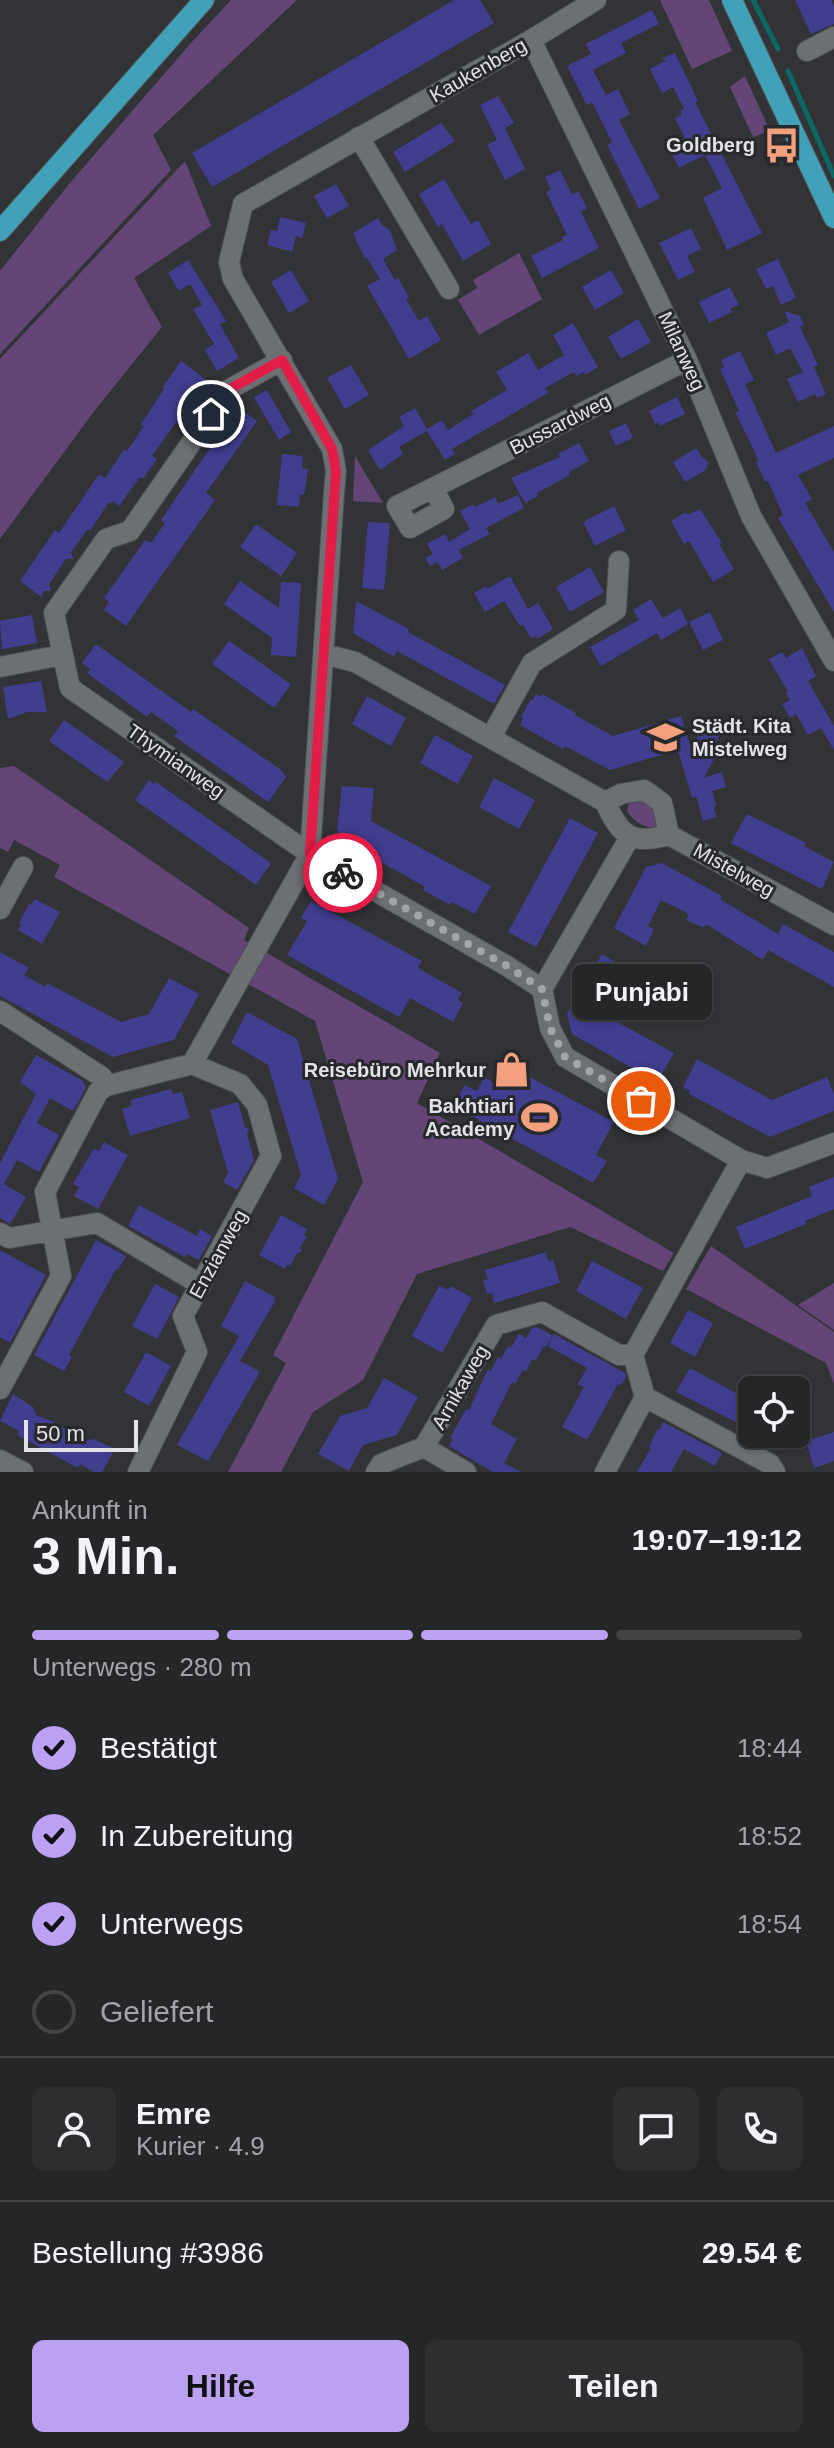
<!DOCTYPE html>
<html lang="de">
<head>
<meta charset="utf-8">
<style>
  :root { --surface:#252628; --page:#2d2e30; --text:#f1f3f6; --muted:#a3a5a8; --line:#424345; --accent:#bca0f2 }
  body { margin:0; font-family:Arial,sans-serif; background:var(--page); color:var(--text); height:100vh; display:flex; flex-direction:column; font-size:30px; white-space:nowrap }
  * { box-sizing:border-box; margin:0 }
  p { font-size:26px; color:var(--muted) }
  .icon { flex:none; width:44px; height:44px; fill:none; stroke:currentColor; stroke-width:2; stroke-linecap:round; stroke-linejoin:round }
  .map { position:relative; height:1472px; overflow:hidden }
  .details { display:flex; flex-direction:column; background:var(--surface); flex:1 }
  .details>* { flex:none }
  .buttons { position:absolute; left:738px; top:1376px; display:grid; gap:16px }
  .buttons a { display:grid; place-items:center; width:72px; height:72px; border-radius:12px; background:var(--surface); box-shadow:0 2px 6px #0004,0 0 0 2px var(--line); font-size:40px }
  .scale { position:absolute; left:24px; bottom:20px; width:114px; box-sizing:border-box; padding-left:8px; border:4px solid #e2e3e5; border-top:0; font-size:22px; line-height:28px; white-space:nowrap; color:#e2e3e5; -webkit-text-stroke:6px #27292c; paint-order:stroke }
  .pin { position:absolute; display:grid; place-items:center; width:68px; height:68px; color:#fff; margin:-34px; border:4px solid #fff; border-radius:50%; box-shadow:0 2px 8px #0007 }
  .courier { position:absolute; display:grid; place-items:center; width:80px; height:80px; margin:-40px; border:6px solid #e11d48; border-radius:50%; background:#fff; color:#222; box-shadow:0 2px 10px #0007 }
  .bubble { position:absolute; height:56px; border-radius:12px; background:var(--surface); box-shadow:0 2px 6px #0004,0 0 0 2px var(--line); font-size:26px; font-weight:700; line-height:56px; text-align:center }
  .overview em { font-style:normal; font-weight:700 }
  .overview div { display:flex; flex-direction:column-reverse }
  .overview { display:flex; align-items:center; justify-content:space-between; height:136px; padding:0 32px }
  h1 { font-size:52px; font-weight:700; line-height:60px }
  .bar { display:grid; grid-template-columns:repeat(4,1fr); gap:12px 8px; align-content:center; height:96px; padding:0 32px }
  .bar i { height:10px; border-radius:6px; background:var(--line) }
  .bar .current { background:var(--accent) }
  .bar p { grid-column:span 4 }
  .line { display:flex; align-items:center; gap:20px; padding:0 32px; border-top:2px solid var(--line) }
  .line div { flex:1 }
  .round { display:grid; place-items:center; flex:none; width:84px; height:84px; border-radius:12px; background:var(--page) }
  ol { padding:0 32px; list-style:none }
  li { display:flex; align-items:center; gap:24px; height:88px }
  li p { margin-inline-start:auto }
  li .icon { padding:8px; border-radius:50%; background:var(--accent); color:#111; stroke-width:4 }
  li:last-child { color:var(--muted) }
  li i { width:44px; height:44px; border:4px solid var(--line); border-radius:50% }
  .cta { display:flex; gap:16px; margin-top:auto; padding:16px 32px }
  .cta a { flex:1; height:92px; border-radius:12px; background:var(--accent); color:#111; font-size:32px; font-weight:700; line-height:92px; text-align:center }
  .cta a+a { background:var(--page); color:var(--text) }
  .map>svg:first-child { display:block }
</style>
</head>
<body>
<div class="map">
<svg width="834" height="1472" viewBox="0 0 834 1472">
  <rect width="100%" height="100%" fill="#313336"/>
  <path fill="#644676" d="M 231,0 L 297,0 L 153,135 L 171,170 L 0,354 L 0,271 L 69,184 L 190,44 Z
    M 660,0 L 709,0 L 732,51 L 692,69 Z
    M 745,76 L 770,131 L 753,137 L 730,87 Z
    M 185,161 L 211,226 L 134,278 L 162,327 L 95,410 L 0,539 L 0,359 Z
    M 519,253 L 542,299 L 479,335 L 458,300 L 477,288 L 473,280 Z
    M 355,456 L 383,503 L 353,501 Z
    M 14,766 L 249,928 L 244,940 L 440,1053 L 417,1103 L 674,1253 L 663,1271 L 570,1227 L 417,1274 L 363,1380 L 313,1412 L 281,1472 L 228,1472 L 286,1363 L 273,1355 L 363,1182 L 315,1021 L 54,877 L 60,865 L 14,840 L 8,852 L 0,848 L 0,768 Z
    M 647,798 L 656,804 L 660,826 C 647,831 634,822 627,811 L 629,804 Z
    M 711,1246 L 834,1332 L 834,1384 L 826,1363 L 686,1289 Z
    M 834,1283 L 834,1330 L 798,1305 Z"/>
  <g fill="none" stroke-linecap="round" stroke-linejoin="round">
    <path stroke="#0d6864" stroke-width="5" d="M 753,0 L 778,49
      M 788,71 L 834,176"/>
  </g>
  <path fill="#423e8f" d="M 454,0 L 480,0 L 494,23 L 212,187 L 192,153 Z
    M 795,0 L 831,0 L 834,6 L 834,24 L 811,34 Z
    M 652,10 L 659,24 L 621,43 L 626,53 L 593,70 L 606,95 L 618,89 L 630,114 L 619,120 L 660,198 L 639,209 L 607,145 L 612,142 L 592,102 L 587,105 L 567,66 L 591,54 L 586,44 Z
    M 675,53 L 698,101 L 695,102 L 762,233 L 727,250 L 703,198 L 722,188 L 705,155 L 679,168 L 670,151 L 687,143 L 675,118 L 682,115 L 680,111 L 684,109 L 673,87 L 662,93 L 650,69 L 665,61 L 663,58 Z
    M 498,96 L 514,123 L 505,128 L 525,169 L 505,180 L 487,145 L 497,140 L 480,105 Z
    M 441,123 L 455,141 L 405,172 L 393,152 Z
    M 560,170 L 572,195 L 578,191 L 587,208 L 581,212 L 599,248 L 542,278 L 531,256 L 563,240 L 562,237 L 567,235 L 546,192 L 551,190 L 545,177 Z
    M 444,179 L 471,224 L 478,220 L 491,244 L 463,261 L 442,224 L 438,227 L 419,194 Z
    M 336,184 L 349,206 L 327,218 L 314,196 Z
    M 280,217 L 306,223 L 302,238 L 296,236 L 292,252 L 267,245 L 271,230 L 277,231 Z
    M 378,218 L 382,225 L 390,230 L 397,250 L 383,259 L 395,280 L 398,278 L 409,297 L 406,299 L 419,321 L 427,316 L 441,340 L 409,359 L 367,286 L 380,279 L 367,258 L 364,257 L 353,233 Z
    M 691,228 L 701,249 L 687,256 L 695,272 L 678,280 L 659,243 Z
    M 778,259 L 796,298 L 781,305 L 773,286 L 766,289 L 756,269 Z
    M 188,260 L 226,321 L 220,325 L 239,358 L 217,371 L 205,350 L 214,344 L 193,309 L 202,305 L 190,284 L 179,291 L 168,273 Z
    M 291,270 L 309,301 L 289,313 L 271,282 Z
    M 611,270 L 624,293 L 595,310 L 582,287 Z
    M 730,287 L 739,305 L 730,309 L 732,312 L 709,323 L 699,302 Z
    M 784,311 L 800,316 L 804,325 L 800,327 L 818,365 L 814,367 L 826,394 L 817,398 L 815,394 L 798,402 L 787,379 L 803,372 L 790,348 L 776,355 L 766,333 L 789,322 Z
    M 638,319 L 651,342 L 621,359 L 608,337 Z
    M 573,323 L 598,367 L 585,375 L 584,372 L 576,376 L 574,372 L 545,388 L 548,393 L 452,449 L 455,454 L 445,460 L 427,431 L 399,447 L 403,454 L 380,470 L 368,450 L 404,426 L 399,417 L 415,408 L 427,429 L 442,420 L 448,430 L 473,414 L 471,411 L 507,390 L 496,372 L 528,353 L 538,370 L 564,355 L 553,335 Z
    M 740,351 L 754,380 L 745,384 L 776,453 L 834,426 L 834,458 L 798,475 L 812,499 L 805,503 L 834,552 L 834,612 L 778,518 L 783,515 L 768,481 L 765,482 L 756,462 L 758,461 L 753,448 L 735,412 L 739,411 L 720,369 L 724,367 L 721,360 Z
    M 181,361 L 206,380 L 152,456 L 157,459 L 143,479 L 140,477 L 119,506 L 113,501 L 111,504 L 109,502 L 90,531 L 88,529 L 71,552 L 73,559 L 66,559 L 49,584 L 51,591 L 44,591 L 41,597 L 20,581 L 55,530 L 59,533 L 99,474 L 105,478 L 124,449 L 127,451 L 144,426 L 141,424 L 164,389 L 162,388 Z
    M 351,365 L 369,395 L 345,409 L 327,378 Z
    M 267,390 L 291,432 L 279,440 L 254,397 Z
    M 677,397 L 685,414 L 660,426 L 658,422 L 655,424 L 649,411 Z
    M 238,407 L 257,421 L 206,493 L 215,500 L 126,626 L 104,610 L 109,602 L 104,598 L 145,540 L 151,543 L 165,523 L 161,520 Z
    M 626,423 L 633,438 L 616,446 L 609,431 Z
    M 579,443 L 589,461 L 569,472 L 570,475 L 537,493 L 538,496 L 525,503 L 511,478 L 560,457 L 558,454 Z
    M 696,448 L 701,456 L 708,462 L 706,470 L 685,482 L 673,462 Z
    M 282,454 L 303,456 L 302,468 L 308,469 L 304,495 L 300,494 L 299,507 L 277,505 Z
    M 518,495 L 524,508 L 486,528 L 490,534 L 459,550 L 463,558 L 442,570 L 437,562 L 430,566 L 425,558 L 433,554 L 427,544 L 445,534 L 449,542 L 470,529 L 460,511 L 473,504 L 475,507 L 495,497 L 498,504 Z
    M 614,506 L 626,530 L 595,546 L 583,522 Z
    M 700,509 L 722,543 L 719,544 L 734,569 L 713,582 L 689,541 L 684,544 L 671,521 L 686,512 L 688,515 Z
    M 368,522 L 390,523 L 384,590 L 362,588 Z
    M 256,524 L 297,553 L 281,576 L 240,547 Z
    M 590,567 L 604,592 L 570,612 L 556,587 Z
    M 510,576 L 528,609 L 538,603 L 553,629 L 537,639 L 536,636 L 531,638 L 523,625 L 520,626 L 504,601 L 485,612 L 474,593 L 486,586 L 487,589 Z
    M 240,581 L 279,608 L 281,582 L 301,583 L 296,657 L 271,655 L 272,638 L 224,604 Z
    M 651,599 L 663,618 L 680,608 L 688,624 L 661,640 L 657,633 L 601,666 L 590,647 L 639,620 L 633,610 Z
    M 356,601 L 409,629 L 408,632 L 505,685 L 494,704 L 397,651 L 394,657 L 353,633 Z
    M 710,612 L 723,640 L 703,650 L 689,622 Z
    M 32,615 L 37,643 L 2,649 L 0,621 Z
    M 229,641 L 291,684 L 274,708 L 212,664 Z
    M 96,644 L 191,712 L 193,709 L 281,770 L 286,777 L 268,802 L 174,736 L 178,731 L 151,712 L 147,717 L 87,673 L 90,669 L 82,663 Z
    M 802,648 L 816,676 L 808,681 L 834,726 L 834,750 L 821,728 L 808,735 L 796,714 L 790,718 L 782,704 L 790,700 L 786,693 L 788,692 L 769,659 L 782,652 L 786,658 Z
    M 41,681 L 47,712 L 27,712 L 8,719 L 3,687 Z
    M 536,694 L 540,697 L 542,694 L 576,713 L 575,715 L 613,736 L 681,716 L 691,749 L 705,724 L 721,731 L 712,755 L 715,757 L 704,778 L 722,772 L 726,787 L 712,791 L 716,804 L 714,808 L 716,817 L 703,821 L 696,796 L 692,798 L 678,750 L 610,770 L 565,746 L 563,749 L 520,725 L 523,718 L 521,717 L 531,699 L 533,700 Z
    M 367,696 L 406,718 L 391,746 L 352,724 Z
    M 64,720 L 124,762 L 107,782 L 49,741 Z
    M 435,735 L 473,756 L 458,784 L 420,763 Z
    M 494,778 L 535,800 L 519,829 L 479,807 Z
    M 149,780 L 154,784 L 156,782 L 271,863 L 256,885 L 135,800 Z
    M 342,786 L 374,788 L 371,821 L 491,886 L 475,914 L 452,902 L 450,905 L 423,890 L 425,887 L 401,873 L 344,843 L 337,830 Z
    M 747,814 L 806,843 L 804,846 L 834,862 L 822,889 L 731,843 Z
    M 570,818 L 598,833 L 536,947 L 508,932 Z
    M 662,863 L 722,896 L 720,899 L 778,934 L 783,924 L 834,952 L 834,987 L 768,950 L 763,960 L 706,924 L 704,928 L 686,920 L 689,914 L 661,900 L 648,926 L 654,929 L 646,946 L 614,928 L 646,867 Z
    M 35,899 L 60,912 L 42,944 L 18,930 L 21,924 L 19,923 L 29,904 L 31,905 Z
    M 311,901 L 422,961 L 418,968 L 462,993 L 458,1000 L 463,1003 L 453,1022 L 410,998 L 399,1017 L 287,955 L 307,921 L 301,918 Z
    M 0,952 L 29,968 L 24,975 L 45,987 L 47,983 L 121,1022 L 149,1014 L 169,978 L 199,994 L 174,1040 L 113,1057 L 0,996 Z
    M 602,954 L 625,968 L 601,1013 L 674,1053 L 657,1082 L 572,1034 L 567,1013 Z
    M 247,1012 L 297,1039 L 338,1179 L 324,1205 L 294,1188 L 301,1175 L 268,1065 L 231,1043 Z
    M 36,1055 L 83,1081 L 86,1088 L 73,1111 L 50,1098 L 37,1123 L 59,1135 L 39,1172 L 17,1160 L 4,1184 L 26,1197 L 10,1224 L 0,1218 L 0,1163 L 36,1094 L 20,1082 Z
    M 697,1059 L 772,1100 L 827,1077 L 834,1094 L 834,1111 L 770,1137 L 689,1094 L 690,1091 L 683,1087 Z
    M 505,1064 L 614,1122 L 596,1155 L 607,1161 L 593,1183 L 453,1106 L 465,1085 L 477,1091 L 484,1077 L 494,1083 Z
    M 171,1089 L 173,1094 L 182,1092 L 190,1118 L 130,1136 L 122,1109 L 132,1106 L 130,1100 Z
    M 238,1102 L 245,1127 L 249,1129 L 247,1134 L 254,1160 L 237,1190 L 223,1182 L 228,1173 L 210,1110 Z
    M 104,1142 L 128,1155 L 98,1209 L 74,1196 L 79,1187 L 73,1184 L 94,1148 L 99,1151 Z
    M 834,1177 L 834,1209 L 805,1221 L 806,1224 L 745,1249 L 736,1227 L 812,1196 L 809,1187 Z
    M 139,1205 L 197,1236 L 200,1229 L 212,1236 L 199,1260 L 187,1254 L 185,1257 L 128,1226 Z
    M 281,1215 L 307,1229 L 304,1235 L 307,1236 L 300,1248 L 302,1252 L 297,1253 L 290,1266 L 288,1264 L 285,1269 L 259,1255 Z
    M 96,1240 L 126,1256 L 118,1270 L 116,1269 L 90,1316 L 69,1355 L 72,1357 L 64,1371 L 34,1355 Z
    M 0,1250 L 46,1275 L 10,1343 L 0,1337 Z
    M 546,1252 L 548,1261 L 553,1260 L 560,1283 L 494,1303 L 492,1293 L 487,1294 L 483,1281 L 488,1279 L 485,1270 Z
    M 592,1261 L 643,1288 L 626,1319 L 576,1291 Z
    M 245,1281 L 275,1297 L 274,1303 L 240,1361 L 259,1371 L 257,1377 L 208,1461 L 177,1445 L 239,1336 L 221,1326 Z
    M 155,1284 L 179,1297 L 157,1339 L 132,1326 Z
    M 439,1286 L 448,1290 L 451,1286 L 472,1298 L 442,1353 L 412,1336 Z
    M 688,1310 L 713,1323 L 695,1357 L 670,1343 Z
    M 537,1327 L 553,1336 L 546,1347 L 544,1346 L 535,1361 L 532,1359 L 526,1372 L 523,1370 L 515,1384 L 512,1382 L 491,1424 L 517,1439 L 504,1463 L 521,1472 L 493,1472 L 449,1446 L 453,1439 L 450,1438 L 466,1409 L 469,1410 L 488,1369 L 491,1371 L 498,1357 L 501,1359 L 508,1346 L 511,1348 L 519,1334 L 526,1338 L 532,1328 Z
    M 554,1334 L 625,1373 L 626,1377 L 621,1385 L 618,1384 L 587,1440 L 562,1427 L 584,1387 L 578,1384 L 587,1368 L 548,1346 Z
    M 146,1352 L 171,1366 L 149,1406 L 124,1392 Z
    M 690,1368 L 736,1393 L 739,1389 L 752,1396 L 752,1416 L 746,1427 L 676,1392 Z
    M 384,1378 L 418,1397 L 397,1435 L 363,1445 L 349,1471 L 318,1454 L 340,1416 L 367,1408 Z
    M 13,1394 L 33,1407 L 36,1415 L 54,1422 L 77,1437 L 85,1441 L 94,1439 L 115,1449 L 102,1472 L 94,1472 L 80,1464 L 78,1468 L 17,1435 L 19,1431 L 0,1421 Z
    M 663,1422 L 722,1453 L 715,1466 L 684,1449 L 671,1472 L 637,1472 L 651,1448 L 649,1447 L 657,1430 L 660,1429 Z
    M 834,1432 L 834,1461 L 814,1468 L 806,1441 Z"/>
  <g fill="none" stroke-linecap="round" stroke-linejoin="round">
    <defs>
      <path id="minor" d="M 596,0 L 531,40 L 243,204 L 229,262 L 233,279 L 332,449 L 336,471 L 334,493 L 310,854 L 507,966 L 542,989 L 550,1028 L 565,1057 L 741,1160 L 767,1168 L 834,1143
        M 531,40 L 687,360 L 751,516 L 834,661
        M 807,51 L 834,37
        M 359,137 L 449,289
        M 433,488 L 444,509 L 410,528 L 397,506 L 433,488 L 687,360
        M 324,654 L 355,662 L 605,802 C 621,837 632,845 669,835 L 834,925
        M 0,667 L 62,655
        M 491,737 L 532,663 L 616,610 L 619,561
        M 605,802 L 621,794 L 644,790 L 662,803 L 669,835
        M 0,909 L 23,867
        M 542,989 L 630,837
        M 0,1011 L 102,1077 L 106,1086
        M 192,1064 L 310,854 L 70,688 L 54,613 L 106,539 L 130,531 L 228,390 L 282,360
        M 0,1233 L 9,1238 L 97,1223 L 201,1285
        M 633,1355 L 645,1397 L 770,1464 L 775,1472
        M 0,1389 L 61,1276 L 45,1192 L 98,1092 L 106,1086 L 192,1064 L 240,1084 L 257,1105 L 271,1156 L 183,1316 L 197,1352 L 138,1472
        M 424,1447 L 466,1472
        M 0,1460 L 23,1472
        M 376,1472 L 381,1464 L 424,1447 L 496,1325 L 542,1312 L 619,1355 L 633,1355 L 741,1160
        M 605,1472 L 645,1397"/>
      <path id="major" d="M 732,0 L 834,218
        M 0,231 L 204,0"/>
    </defs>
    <use href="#minor" stroke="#4d4f51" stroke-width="22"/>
    <use href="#major" stroke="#4d4f51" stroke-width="22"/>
    <use href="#minor" stroke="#6d7073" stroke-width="20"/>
    <use href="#major" stroke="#41a1b9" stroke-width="20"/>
  </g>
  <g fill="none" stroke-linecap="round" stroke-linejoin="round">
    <path stroke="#a4a5a8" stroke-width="8" stroke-dasharray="0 14.4" d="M 343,873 L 507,966 L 542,989 L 550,1028 L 565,1057 L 641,1101"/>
    <path stroke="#e11d48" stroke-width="10" d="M 211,414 L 228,390 L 282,360 L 332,449 L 336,471 L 310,854 L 343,873"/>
  </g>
  <defs>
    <symbol id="bus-bare" viewBox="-9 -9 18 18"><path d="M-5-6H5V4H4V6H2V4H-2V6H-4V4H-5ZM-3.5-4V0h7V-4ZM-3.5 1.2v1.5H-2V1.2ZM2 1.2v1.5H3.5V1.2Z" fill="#f2a07e" stroke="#27292c" stroke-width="2.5" paint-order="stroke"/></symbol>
    <symbol id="school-bare" viewBox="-9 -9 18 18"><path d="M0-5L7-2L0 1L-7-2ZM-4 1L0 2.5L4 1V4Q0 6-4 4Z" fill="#f2a07e" stroke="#27292c" stroke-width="2.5" paint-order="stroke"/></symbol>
    <symbol id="shop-bare" viewBox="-9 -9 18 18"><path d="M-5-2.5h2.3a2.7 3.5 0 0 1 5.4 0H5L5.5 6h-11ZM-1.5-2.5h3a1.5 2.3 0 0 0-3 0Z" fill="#f2a07e" stroke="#27292c" stroke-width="2.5" paint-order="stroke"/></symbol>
    <symbol id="stadium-bare" viewBox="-9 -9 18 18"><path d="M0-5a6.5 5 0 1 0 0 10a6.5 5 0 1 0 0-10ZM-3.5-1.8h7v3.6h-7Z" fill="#f2a07e" stroke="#27292c" stroke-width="2.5" paint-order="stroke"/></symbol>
  </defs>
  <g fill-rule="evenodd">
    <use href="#bus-bare" x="756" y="120" width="51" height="51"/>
    <use href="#school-bare" x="640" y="712" width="51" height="51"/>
    <use href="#shop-bare" x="486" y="1044" width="51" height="51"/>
    <use href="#stadium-bare" x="514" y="1092" width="51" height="51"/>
  </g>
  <g text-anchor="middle" stroke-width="6" stroke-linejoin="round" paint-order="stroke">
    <g font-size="20" fill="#e2e3e5" stroke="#27292c">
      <text transform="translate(478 70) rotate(-30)" y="7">Kaukenberg</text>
      <text transform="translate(682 351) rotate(65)" y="7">Milanweg</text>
      <text transform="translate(560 424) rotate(-27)" y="7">Bussardweg</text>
      <text transform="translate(176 761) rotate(35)" y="7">Thymianweg</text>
      <text transform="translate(734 870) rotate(29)" y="7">Mistelweg</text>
      <text transform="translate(218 1254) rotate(-61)" y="7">Enzianweg</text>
      <text transform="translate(460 1387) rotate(-60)" y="7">Arnikaweg</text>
    </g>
    <g font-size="20" font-weight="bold" fill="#e2e3e5" stroke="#27292c" text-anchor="end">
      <text x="755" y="152">Goldberg</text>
      <text x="692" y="733" text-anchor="start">Städt. Kita<tspan x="692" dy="23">Mistelweg</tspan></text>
      <text x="486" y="1077">Reisebüro Mehrkur</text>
      <text x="514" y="1113">Bakhtiari<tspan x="514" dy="23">Academy</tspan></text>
    </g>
  </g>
</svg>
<div class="buttons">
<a><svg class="icon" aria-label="locate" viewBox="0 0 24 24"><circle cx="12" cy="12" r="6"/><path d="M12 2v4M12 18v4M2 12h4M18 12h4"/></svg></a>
</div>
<div class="scale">50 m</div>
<div class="pin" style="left:641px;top:1101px;background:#ea580c"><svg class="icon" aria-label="bag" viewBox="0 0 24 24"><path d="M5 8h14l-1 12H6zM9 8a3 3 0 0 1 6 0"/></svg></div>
<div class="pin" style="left:211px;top:414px;background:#1f2937"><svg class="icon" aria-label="home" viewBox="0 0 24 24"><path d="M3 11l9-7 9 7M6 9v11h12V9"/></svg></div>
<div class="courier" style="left:343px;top:873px"><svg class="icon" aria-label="bike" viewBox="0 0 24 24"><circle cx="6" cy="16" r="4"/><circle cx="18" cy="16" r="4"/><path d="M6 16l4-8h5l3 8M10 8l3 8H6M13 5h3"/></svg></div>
<div class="bubble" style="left:572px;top:964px;width:140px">Punjabi</div>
</div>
<section class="details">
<div class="overview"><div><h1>3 Min.</h1><p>Ankunft in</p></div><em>19:07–19:12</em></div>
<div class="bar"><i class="current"></i><i class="current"></i><i class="current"></i><i></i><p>Unterwegs · 280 m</p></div>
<ol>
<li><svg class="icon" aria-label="check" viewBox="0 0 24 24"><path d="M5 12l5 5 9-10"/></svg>Bestätigt<p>18:44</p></li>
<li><svg class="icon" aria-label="check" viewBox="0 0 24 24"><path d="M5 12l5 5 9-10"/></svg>In Zubereitung<p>18:52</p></li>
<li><svg class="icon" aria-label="check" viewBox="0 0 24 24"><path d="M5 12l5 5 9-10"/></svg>Unterwegs<p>18:54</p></li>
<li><i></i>Geliefert</li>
</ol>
<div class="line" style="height:144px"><a class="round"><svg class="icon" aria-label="person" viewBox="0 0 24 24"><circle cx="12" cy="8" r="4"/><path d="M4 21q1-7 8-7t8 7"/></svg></a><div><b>Emre</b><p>Kurier · 4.9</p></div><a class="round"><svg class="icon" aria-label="chat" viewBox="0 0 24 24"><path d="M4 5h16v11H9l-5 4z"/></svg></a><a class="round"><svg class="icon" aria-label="phone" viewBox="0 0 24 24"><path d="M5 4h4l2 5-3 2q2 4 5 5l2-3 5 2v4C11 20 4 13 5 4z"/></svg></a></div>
<div class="line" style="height:104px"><div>Bestellung #3986</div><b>29.54 €</b></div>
<div class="cta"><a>Hilfe</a><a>Teilen</a></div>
</section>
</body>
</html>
